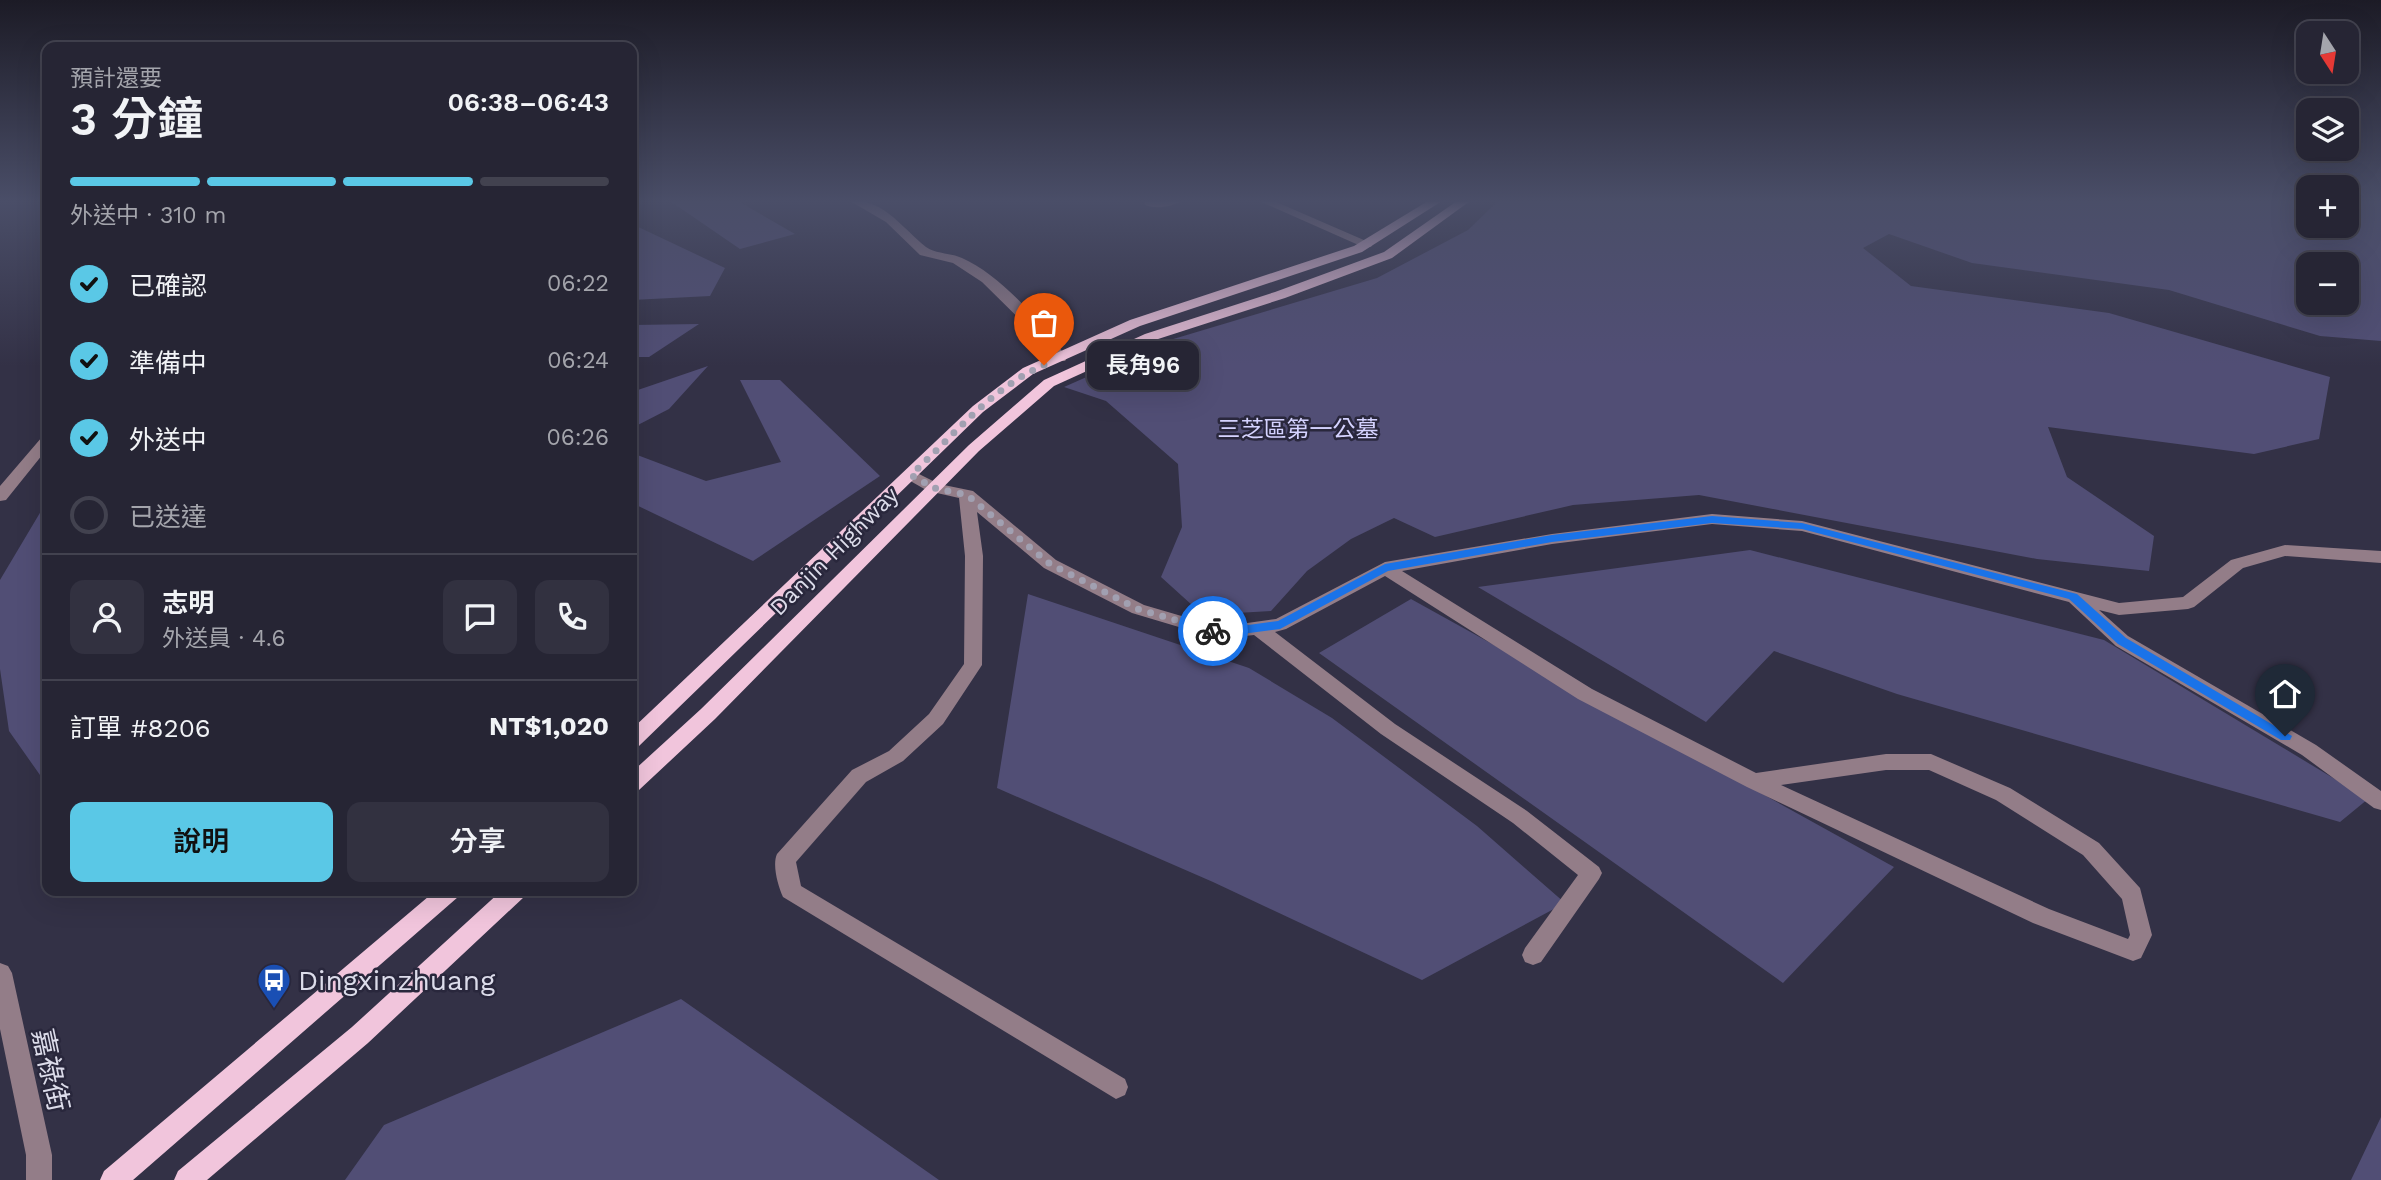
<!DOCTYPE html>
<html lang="zh-TW">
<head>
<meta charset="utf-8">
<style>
  :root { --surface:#262534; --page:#323140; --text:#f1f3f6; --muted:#a4a5ac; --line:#42424f; --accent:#5ac8e6 }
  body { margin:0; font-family:"Work Sans","Noto Sans TC",sans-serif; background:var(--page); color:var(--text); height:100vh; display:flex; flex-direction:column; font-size:26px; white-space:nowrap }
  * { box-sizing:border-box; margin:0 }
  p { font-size:23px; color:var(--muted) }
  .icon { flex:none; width:38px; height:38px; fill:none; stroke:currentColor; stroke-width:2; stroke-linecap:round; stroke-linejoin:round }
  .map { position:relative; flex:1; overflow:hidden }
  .sheet { position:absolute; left:42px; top:42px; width:595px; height:854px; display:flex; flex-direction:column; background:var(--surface); border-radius:14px; box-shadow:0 7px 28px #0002,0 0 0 2px var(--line) }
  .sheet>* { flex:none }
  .needle { width:46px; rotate:168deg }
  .buttons { position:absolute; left:2296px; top:21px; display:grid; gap:14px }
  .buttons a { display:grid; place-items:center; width:63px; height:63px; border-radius:14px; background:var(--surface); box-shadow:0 7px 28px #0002,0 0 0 2px var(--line); font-size:35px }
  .pin { position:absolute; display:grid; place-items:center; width:60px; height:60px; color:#fff; margin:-72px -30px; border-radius:50% 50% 50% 0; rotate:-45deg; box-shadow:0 0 7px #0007 }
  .pin .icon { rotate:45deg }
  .courier { position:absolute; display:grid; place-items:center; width:70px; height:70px; margin:-35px; border:5px solid #1a73e8; border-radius:50%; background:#fff; color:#222; box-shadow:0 2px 9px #0007 }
  .bubble { position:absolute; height:49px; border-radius:14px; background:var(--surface); box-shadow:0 7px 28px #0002,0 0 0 2px var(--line); font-size:23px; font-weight:600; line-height:49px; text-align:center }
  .overview em { font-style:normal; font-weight:600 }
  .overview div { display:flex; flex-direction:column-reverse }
  .overview { display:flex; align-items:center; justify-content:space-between; height:119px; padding:0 28px }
  h1 { font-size:46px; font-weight:600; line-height:52px }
  .bar { display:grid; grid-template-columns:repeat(4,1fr); gap:10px 7px; align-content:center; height:84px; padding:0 28px }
  .bar i { height:9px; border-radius:5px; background:var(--line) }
  .bar .on { background:var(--accent) }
  .bar p { grid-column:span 4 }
  .line { display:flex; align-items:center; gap:18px; padding:0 28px; border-top:2px solid var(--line) }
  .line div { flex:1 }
  .round { display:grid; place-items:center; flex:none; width:74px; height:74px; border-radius:14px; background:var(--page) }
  ol { padding:0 28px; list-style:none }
  li { display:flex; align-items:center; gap:21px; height:77px }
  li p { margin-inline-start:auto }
  li .icon { padding:7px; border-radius:50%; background:var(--accent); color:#111; stroke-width:4 }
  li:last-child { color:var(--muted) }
  li i { width:38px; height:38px; border:4px solid var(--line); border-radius:50% }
  .cta { display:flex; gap:14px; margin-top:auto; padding:14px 28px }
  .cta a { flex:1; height:80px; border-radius:14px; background:var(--accent); color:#111; font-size:28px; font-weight:600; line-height:80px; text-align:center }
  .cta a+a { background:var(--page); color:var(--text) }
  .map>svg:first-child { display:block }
</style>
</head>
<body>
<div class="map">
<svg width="2381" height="1180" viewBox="0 0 2381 1180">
  <rect width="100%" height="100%" fill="#333146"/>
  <path fill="#514e75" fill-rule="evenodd" d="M 670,201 L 738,201 L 795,234 L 740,249 Z
    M 1498,201 L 2308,201 L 2308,226 L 2347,226 L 2347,201 L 2381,201 L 2381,341 L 2320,336 L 2169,290 L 1972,263 L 1889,234 L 1863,248 L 1911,286 L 2109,313 L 2330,377 L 2319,439 L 2254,454 L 2048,427 L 2067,477 L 2154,536 L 2149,571 L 2037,559 L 1699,495 L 1573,505 L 1435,537 L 1394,518 L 1351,539 L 1307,571 L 1271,611 L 1203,615 L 1161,577 L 1182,527 L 1178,464 L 1106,401 L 1064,387 L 1170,340 L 1377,278 L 1468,230 ZM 2308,264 L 2347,264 L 2347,303 L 2308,303 Z
    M 632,224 L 725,268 L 710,296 L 632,300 Z
    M 699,324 L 649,357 L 632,357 L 632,325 Z
    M 708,366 L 669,409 L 632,428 L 632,392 Z
    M 740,380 L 780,380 L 880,476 L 753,561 L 632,503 L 632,453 L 706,481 L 781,462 Z
    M 47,501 L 47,785 L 9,731 L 0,669 L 0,580 Z
    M 1750,550 L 2104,640 L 2368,799 L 2340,822 L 1897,694 L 1774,651 L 1706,722 L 1478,587 Z
    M 1028,594 L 1249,668 L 1332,718 L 1477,826 L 1565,903 L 1422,980 L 1213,882 L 997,788 Z
    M 1411,599 L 1894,867 L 1783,983 L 1319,653 Z
    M 681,999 L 939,1180 L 345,1180 L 384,1125 Z
    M 2381,1117 L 2381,1180 L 2351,1180 Z"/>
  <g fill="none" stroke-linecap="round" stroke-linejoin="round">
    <path fill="#937d88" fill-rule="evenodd" d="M 850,201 C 883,198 902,228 926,247 C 936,254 951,253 962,258 C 1001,275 1043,324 1067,358 L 1065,361 L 1055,361 L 1040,339 L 982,282 L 953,263 L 920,255 L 886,222 Z
      M 1146,201 L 1181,201 C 1173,207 1152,210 1144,204 Z
      M 1259,201 L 1274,201 L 1373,244 L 1371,247 L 1363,247 Z
      M 47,435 L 47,449 L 6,500 L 0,501 L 0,486 L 42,437 Z
      M 911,470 L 939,484 L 973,491 L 1056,560 L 1144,605 L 1219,627 L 1276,619 L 1385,562 L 1552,534 L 1712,514 L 1802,521 L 2119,603 L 2183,597 L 2231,560 L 2285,545 L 2381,551 L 2381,563 L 2285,556 L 2243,568 L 2194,607 L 2188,609 L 2119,615 L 2099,610 L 2128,636 L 2316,745 L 2381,791 L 2381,810 L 2374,808 L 2302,755 L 2116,646 L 2069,602 L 1802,531 L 1712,524 L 1552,544 L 1402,571 L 1592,689 L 1756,773 L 1886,754 L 1931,754 L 2010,788 L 2099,843 L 2140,888 L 2152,935 L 2141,958 L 2133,961 L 2033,923 L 1747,787 L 1578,699 L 1385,576 L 1286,629 L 1275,632 L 1395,724 L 1527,811 L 1599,867 L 1602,873 L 1599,879 L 1541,962 L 1533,965 L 1525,962 L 1522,955 L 1525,948 L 1578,875 L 1513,823 L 1381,734 L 1254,635 L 1219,639 L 1132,613 L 1044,568 L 977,512 L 983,556 L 982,665 L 943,724 L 903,761 L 866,782 L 796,862 L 801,886 L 1125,1079 L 1128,1087 L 1125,1095 L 1116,1099 L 783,897 C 778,886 772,865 777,854 L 852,770 L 889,751 L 929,714 L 964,664 L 965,556 L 959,498 L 928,491 L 905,478 L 903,475 L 905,472 ZM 1886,770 L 1929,770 L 1996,800 L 2083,855 L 2122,899 L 2130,935 L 2128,939 L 2049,909 L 1781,785 Z
      M 0,963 L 8,966 L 12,973 L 52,1155 L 52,1180 L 26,1180 L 26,1155 L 0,1029 Z"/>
    <path fill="#f1c5dc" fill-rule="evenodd" d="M 1428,201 L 1442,201 L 1362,252 L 1140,326 L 1033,374 L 983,412 L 639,746 L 632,748 L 632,729 L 973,406 L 1023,368 L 1130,320 L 1354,246 Z
      M 1457,201 L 1470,201 L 1392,258 L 1285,298 L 1155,340 L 1054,386 L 979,451 L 715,719 L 639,790 L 632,792 L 632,772 L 701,709 L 969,445 L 1044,380 L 1145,334 L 1275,292 L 1384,252 Z
      M 435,891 L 461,891 L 458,897 L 133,1180 L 100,1180 L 104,1171 Z
      M 501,891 L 527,891 L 524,897 L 368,1043 L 207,1180 L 174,1180 L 178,1171 L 352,1027 Z"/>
  </g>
  <linearGradient id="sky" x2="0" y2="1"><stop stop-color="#1c1b26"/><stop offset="0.55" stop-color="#4a4e68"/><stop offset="1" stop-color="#4a4e68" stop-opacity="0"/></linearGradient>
  <rect width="2381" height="366" fill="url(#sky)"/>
  <path fill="#1a73e8" d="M 1712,516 L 1802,523 L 2077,594 L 2126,638 L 2292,736 L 2290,740 L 2281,740 L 2118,644 L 2069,599 L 1802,529 L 1712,523 L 1552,542 L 1388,571 L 1280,629 L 1219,637 L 1207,631 L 1213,627 L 1219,629 L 1278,621 L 1385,564 L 1552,535 Z"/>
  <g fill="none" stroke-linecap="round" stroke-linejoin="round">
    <path stroke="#a1a0b1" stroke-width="7" stroke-dasharray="0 12.6" d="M 1044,365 C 991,388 953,436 911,475 L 934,488 L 967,495 L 1050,564 L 1138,609 L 1213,631"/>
  </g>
  <defs>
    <symbol id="bus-pin" viewBox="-11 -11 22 30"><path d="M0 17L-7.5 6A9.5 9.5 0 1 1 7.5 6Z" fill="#1a4fb4" stroke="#29273c"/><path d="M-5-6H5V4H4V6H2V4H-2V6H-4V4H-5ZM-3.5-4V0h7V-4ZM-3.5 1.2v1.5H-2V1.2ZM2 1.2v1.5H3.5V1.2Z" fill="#fff"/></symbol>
  </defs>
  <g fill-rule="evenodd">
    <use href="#bus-pin" x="255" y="961" width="38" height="52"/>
  </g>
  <g text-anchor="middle" stroke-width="5" stroke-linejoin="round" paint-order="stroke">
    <g font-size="23" fill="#d5d3ff" stroke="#29273c">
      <text x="1298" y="437">三芝區第一公墓</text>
    </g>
    <g font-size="23" fill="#dcdcea" stroke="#29273c">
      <text transform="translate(834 551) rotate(-45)" y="8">Danjin Highway</text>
    </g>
    <g font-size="28" fill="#dcdcea" stroke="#29273c" text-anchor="start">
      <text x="298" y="990">Dingxinzhuang</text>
    </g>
    <g font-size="28" fill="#dcdcea" stroke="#29273c">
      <text transform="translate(51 1070) rotate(78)" y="10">嘉祿街</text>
    </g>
  </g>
</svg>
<div class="buttons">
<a><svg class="needle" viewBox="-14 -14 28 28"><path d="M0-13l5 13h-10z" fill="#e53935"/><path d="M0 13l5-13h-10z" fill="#a4a5ac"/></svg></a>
<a><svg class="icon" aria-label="layers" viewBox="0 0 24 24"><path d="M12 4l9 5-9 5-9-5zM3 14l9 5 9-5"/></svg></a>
<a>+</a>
<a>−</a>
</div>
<div class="pin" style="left:1044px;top:365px;background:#ea580c"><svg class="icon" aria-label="bag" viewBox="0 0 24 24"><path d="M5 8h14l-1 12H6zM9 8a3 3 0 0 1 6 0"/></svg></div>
<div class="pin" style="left:2285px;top:736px;background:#1f2937"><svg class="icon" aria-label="home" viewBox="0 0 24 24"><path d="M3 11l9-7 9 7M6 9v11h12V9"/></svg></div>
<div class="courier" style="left:1213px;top:631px"><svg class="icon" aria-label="bike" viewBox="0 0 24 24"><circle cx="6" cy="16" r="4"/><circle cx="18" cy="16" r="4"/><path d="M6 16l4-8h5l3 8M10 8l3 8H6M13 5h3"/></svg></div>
<div class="bubble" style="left:1087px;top:341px;width:112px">長角96</div>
<section class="sheet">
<div class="overview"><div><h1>3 分鐘</h1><p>預計還要</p></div><em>06:38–06:43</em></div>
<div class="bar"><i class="on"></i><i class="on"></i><i class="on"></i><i></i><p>外送中 · 310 m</p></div>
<ol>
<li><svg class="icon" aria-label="check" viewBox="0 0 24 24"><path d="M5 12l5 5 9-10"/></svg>已確認<p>06:22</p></li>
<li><svg class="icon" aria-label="check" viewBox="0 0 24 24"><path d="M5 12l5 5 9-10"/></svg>準備中<p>06:24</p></li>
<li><svg class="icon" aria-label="check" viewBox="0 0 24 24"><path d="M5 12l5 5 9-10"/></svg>外送中<p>06:26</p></li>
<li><i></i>已送達</li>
</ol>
<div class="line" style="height:126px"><a class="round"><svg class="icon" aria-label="person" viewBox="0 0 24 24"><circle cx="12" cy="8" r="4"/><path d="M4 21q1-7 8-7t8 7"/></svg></a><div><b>志明</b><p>外送員 · 4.6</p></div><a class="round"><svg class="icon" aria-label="chat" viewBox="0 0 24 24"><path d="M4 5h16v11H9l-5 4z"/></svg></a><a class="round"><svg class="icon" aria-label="phone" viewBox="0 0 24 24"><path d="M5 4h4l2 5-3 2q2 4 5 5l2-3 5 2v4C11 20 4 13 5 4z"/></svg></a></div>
<div class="line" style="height:91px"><div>訂單 #8206</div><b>NT$1,020</b></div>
<div class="cta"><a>說明</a><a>分享</a></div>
</section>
</div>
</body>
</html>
